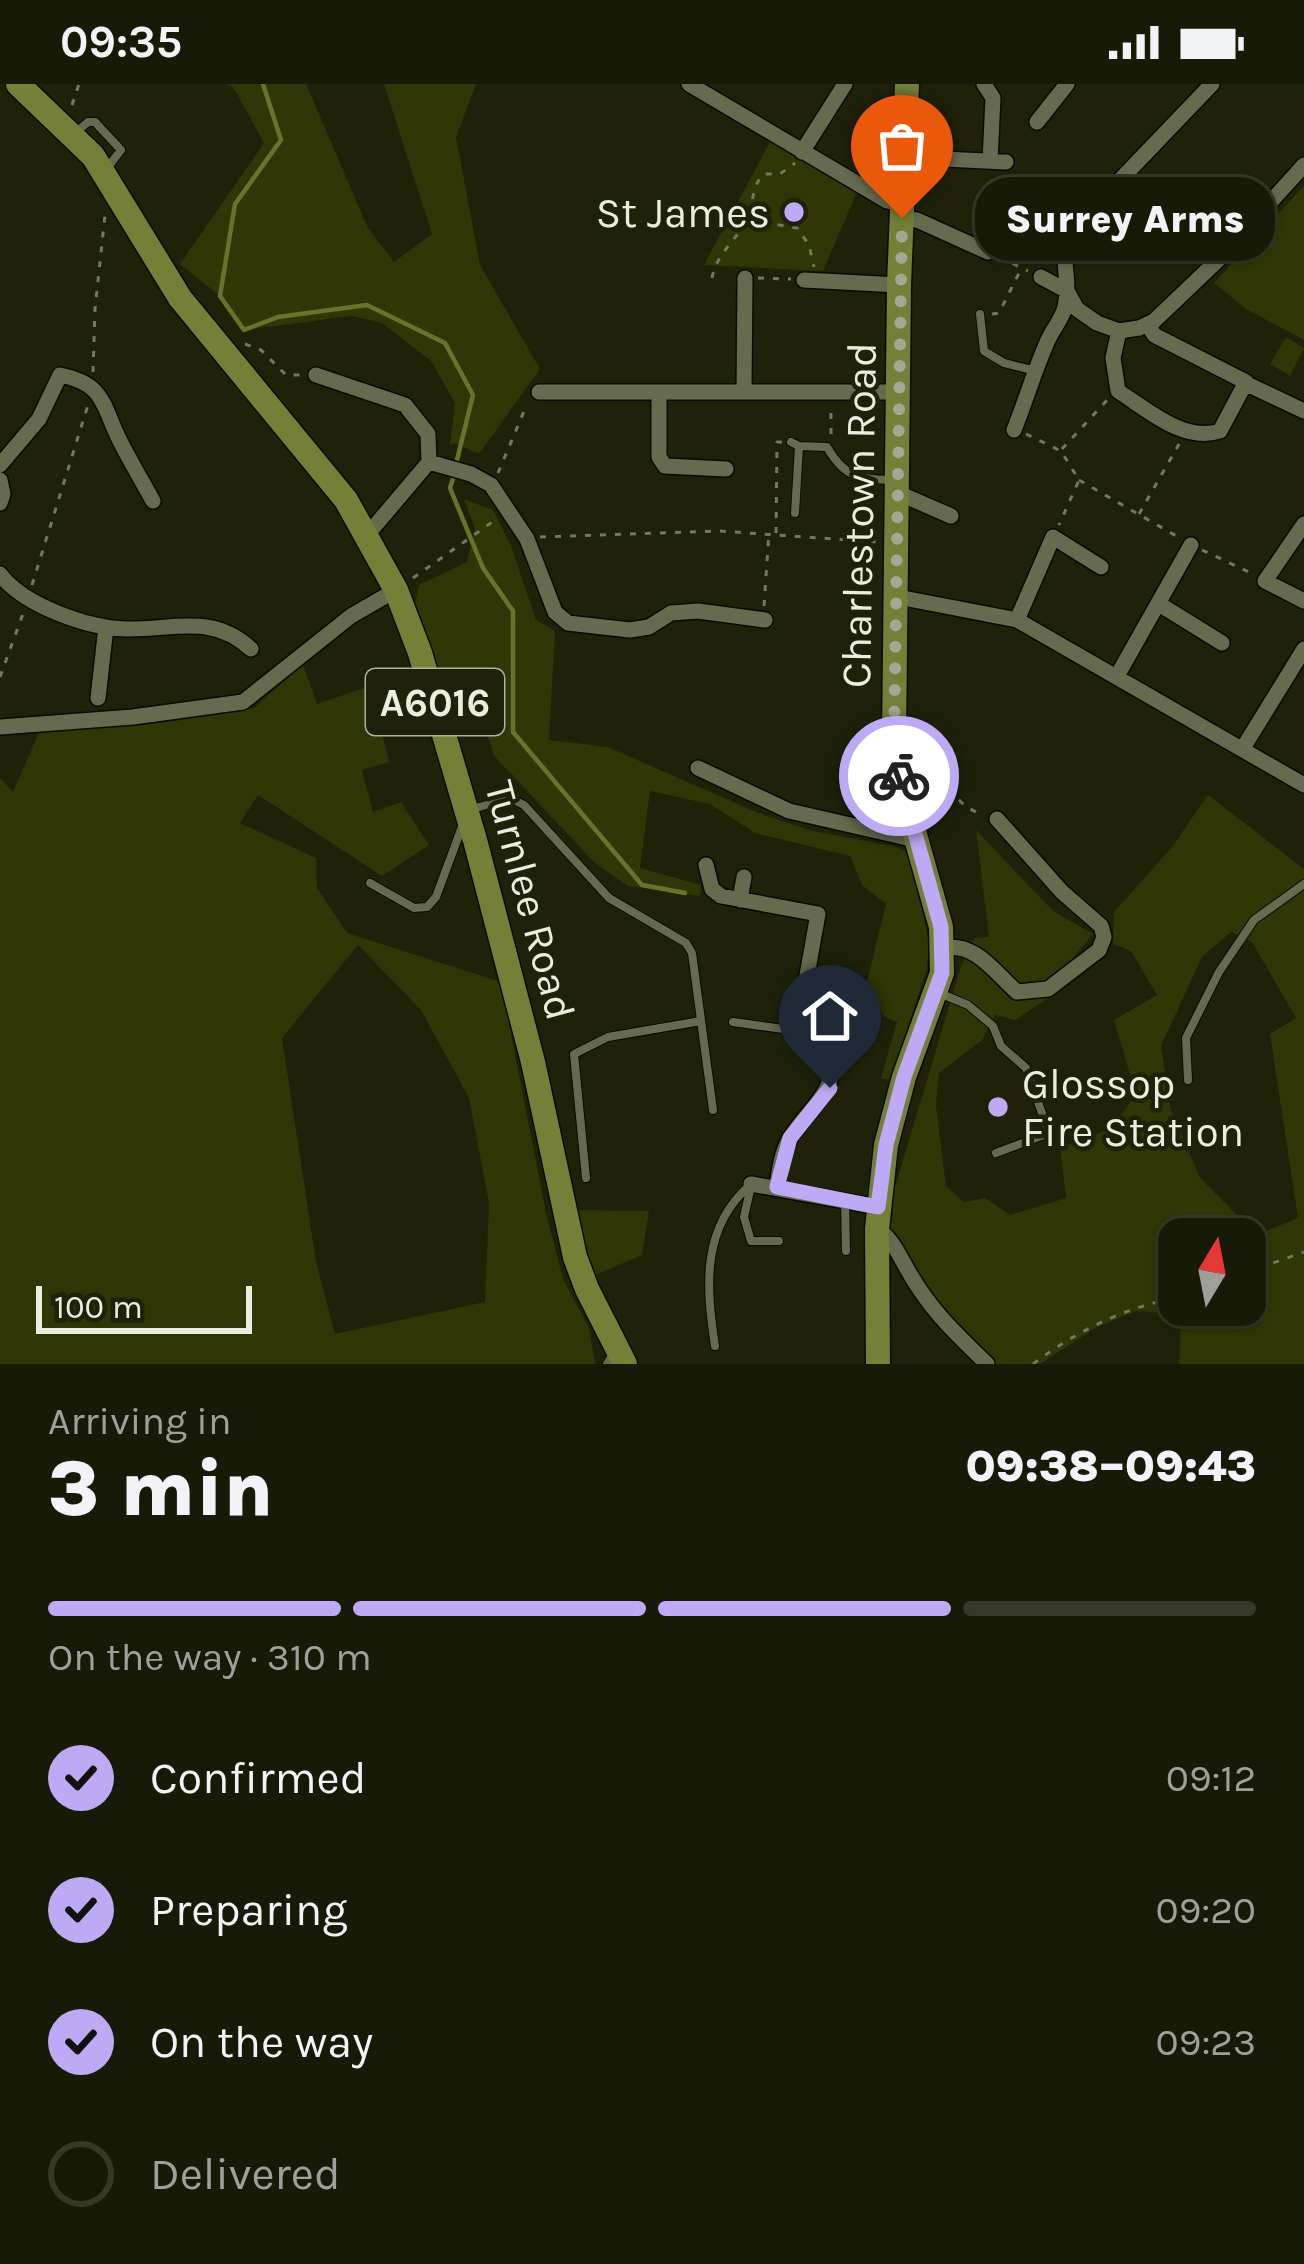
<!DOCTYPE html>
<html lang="en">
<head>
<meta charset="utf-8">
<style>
  :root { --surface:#171a07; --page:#202311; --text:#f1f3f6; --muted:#9ea19b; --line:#363828; --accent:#bea9f5 }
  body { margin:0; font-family:Karla,sans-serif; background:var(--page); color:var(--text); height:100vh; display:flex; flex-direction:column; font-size:45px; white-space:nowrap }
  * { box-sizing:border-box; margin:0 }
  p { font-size:39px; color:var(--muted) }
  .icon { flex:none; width:66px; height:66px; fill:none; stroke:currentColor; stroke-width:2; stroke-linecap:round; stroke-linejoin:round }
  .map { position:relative; height:1280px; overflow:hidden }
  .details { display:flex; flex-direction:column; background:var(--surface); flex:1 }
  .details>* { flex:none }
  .needle { width:78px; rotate:10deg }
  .controls { position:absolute; left:1158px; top:1134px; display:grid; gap:24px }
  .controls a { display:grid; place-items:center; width:108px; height:108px; border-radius:24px; background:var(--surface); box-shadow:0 3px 9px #0004,0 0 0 3px var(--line); font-size:60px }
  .scale { position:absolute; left:36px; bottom:30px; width:216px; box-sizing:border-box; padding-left:12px; border:6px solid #eaeede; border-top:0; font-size:33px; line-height:42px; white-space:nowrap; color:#eaeede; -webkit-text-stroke:9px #1f2209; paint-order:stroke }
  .pin { position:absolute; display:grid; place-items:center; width:102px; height:102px; color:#fff; margin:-123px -51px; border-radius:50% 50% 50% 0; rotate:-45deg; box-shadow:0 0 12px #0007 }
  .pin .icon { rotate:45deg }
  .courier { position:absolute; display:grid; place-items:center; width:120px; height:120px; margin:-60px; border:9px solid #bea9f5; border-radius:50%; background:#fff; color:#222; box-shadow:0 3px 15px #0007 }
  .bubble { position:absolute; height:84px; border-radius:36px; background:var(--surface); box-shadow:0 3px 9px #0004,0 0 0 3px var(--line); font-size:39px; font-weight:800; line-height:84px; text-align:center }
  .summary em { font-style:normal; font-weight:800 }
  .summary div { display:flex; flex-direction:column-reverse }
  .summary { display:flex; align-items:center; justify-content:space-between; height:204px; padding:0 48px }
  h1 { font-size:78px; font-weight:800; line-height:90px }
  .bar { display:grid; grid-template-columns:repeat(4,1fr); gap:18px 12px; align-content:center; height:144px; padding:0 48px }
  .bar i { height:15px; border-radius:9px; background:var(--line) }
  .bar .selected { background:var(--accent) }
  .bar p { grid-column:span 4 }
  ol { padding:0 48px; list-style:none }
  li { display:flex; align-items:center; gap:36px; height:132px }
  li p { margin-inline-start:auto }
  li .icon { padding:12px; border-radius:50%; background:var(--accent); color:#111; stroke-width:4 }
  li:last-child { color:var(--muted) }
  li i { width:66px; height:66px; border:6px solid var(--line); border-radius:50% }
  .status { display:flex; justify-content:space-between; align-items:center; height:84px; padding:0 60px; background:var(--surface); direction:ltr }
  .status svg { height:33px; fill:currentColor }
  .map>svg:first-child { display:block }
</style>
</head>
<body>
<div class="status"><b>09:35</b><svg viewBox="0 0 49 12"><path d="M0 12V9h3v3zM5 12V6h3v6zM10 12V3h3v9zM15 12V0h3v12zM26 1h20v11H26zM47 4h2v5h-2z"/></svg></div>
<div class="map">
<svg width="1304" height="1280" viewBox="0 0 1304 1280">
  <rect width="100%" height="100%" fill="#1f2209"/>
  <path fill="#303605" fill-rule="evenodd" d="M 227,0 L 306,0 L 368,144 L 394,178 L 432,150 L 384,0 L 476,0 L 456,53 L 480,181 L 540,285 L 479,370 L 454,359 L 450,361 L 455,319 L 431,277 L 382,239 L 352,232 L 244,246 L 220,212 L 180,180 L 264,59 L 233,3 Z
    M 771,56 L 857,108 L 823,187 L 704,181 Z
    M 1304,102 L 1304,256 L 1246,225 L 1214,199 Z
    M 1286,253 L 1304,264 L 1290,292 L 1270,280 Z
    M 464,415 L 493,426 L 511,462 L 536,536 L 555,547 L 549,656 L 608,663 L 758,729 L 809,746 L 897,763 L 909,769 L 929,857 L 927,885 L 890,996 L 881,994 L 897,938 L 884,932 L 865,906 L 886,820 L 862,801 L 850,772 L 755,749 L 710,720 L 650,707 L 640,784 L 701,801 L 700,812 L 628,802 L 595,779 L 494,672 L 476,613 L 449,615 L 415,520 L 419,501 L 467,478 L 475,445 Z
    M 303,580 L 317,620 L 370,602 L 389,678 L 362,686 L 373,728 L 401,718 L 429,761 L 382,792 L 258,711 L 240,739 L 316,774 L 317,804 L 347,849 L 501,898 L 546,1129 L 563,1195 L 589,1244 L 595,1280 L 0,1280 L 0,694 L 13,708 L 39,648 L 161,639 L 254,624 ZM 358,861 L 421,926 L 469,1014 L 489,1119 L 485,1218 L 335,1250 L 316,1178 L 282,954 Z
    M 1208,711 L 1304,785 L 1304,1280 L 1179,1280 L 1181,1242 L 1169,1229 L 1136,1227 L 1095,1244 L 1040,1280 L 990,1280 L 933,1222 L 889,1150 L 892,1113 L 961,882 L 975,854 L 989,853 L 976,746 L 1053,827 L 1093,850 L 1062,887 L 1050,913 L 1015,936 L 995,931 L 982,956 L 939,989 L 936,1021 L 946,1102 L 964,1118 L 985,1114 L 1010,1131 L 1066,1114 L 1060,1064 L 1110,1045 L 1136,1011 L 1114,936 L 1157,911 L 1131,867 L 1113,860 L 1114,828 L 1172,763 ZM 1231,848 L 1252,858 L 1296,934 L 1270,950 L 1298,1134 L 1257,1151 L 1200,1094 L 1171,1026 L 1161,962 L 1202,873 ZM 1179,1155 L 1245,1155 L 1245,1221 L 1179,1221 Z
    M 576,1126 L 649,1127 L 642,1171 L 593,1192 Z"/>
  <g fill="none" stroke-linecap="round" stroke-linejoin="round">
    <path stroke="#69732c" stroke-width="4.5" d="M 263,0 L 281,56 L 235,120 L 220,212 L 244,246 L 278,233 L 367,221 L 445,259 L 473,311 L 456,380
      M 454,391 L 450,404 L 483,484 L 513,527 L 513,648 L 642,801 L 685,809"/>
    <defs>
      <path id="lane" d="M 74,50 L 88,38 L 95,38 L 121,66 L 108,83
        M 980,230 L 984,267 L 1004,279 L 1036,287
        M 791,358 L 799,362 L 827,363 C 844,393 858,395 891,396
        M 795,429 L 799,362
        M 469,726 L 510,714 L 524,721 L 609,814 L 686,859 L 692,869 L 713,1026
        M 370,799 L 414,824 L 427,823 L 436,813 L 463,740
        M 937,908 L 968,921 L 993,942 L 1001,962 L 1026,984 L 1049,1049 L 996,1069
        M 733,938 L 797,947
        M 1188,996 L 1186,954 L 1219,888 L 1254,836 L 1304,800
        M 586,1094 L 574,970 L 608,953 L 701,937
        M 751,1102 L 744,1133 L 751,1157 L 779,1157
        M 845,1117 L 846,1167
        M 715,1262 C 706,1203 701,1144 750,1101
        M 607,1280 L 615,1266"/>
      <path id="street" d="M 689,0 L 887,117 L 902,120
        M 984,0 L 993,14 L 990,77
        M 1037,38 L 1067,0
        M 802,68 L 845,0
        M 903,73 L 1006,78
        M 902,134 L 917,136 L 988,168
        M 1041,193 L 1067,207 L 1077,225 L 1097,239 L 1119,247 L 1139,244 L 1154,237 L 1219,175 L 1304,81
        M 804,196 L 899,201
        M 1119,247 L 1113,274 L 1118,307 C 1148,326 1184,359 1220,347 L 1246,298 L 1154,251 L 1148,240
        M 316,291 L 405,321 L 428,350 L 429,378
        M 1247,300 L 1304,327
        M 744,306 L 745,194
        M 539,308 L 899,308
        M 659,308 L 659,373 L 665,382 L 726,385
        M 1014,346 C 1026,316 1035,285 1048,256 C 1053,245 1062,235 1065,223 C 1073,187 1054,180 1077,141 L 1212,0
        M 0,381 L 39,335 L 60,291 C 106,300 102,322 120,357 C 130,377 142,397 153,417
        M 0,396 L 3,410 L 0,419
        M 898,409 L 951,432
        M 1304,440 L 1265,497 L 1304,517
        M 368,450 L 429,378 L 471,390 L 491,401 L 527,455 L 555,528 L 568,539 L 630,546 L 649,543 L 671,529 L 698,527 L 765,536
        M 0,490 C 23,521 87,544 126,545 C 174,546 212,529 251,565
        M 898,513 L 1017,536 L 1304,701
        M 1159,520 L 1222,559
        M 1017,536 L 1053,453 L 1101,483
        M 1117,592 L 1191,461
        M 98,614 L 106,543
        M 0,643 L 133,633 L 243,618 L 351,532 L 396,506
        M 1243,664 L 1304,565
        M 698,684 L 789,727 L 916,756
        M 706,781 L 712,805 L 721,812 L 818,830 L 797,947 L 824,960 L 834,971 C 833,1015 809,1022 789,1056 C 781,1070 779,1088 777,1103
        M 740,816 L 744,793
        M 943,864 C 976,858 994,888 1017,908 L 1048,905 L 1099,866 L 1104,853 L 1101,842 L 1062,808 L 997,735
        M 751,1100 L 878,1123
        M 877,1145 C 891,1153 898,1169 906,1183 C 929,1225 954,1248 987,1280"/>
      <path id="primary" d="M 18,0 L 93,72 L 180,214 L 346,416 L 396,506 L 420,569 L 475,756 L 533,978 L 575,1173 L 587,1205 L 625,1280
        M 878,1280 L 877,1145 L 886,1061 L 904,993 L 942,889 L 941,843 L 901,701 L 894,656 L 899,201 L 907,0"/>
    </defs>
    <use href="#lane" stroke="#090b00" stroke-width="10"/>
    <use href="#street" stroke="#090b00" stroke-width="18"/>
    <use href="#primary" stroke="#090b00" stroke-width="27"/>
    <path stroke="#747863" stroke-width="3" stroke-dasharray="6 9" stroke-linecap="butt" d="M 72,21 L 79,0
      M 748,136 L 797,144 L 809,161 L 814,183
      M 999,173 L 1028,187
      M 712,194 C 716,170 737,156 747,135 C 754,120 751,104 763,90 L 780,90 L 795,79
      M 758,194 L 791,195
      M 992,230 L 999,229 L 1022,183
      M 245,260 L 261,266 L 286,291 L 303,291
      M 93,288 L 95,225 L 105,131
      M 831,350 L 831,324
      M 1026,350 L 1061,367 L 1079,396 L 1059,441
      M 1062,365 L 1108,315
      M 498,389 L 527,320
      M 1079,396 L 1178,453
      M 1139,430 L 1179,360
      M 776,449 L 777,358 L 783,358
      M 540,453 L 719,447 L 878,458
      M 1202,466 L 1253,490
      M 413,494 L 498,434
      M 32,501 L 88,321
      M 764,522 L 769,448
      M 0,593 L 24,527
      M 913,652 L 928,649 C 958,679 934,714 984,731
      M 1245,1189 L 1304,1168
      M 1033,1280 C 1078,1246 1124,1224 1179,1213"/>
    <use href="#lane" stroke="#666b4f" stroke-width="8"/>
    <use href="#street" stroke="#666b4f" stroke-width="15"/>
    <use href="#primary" stroke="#767f38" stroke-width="24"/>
  </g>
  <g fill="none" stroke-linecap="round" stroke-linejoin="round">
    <path stroke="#a3a793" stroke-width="12" stroke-dasharray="0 21.6" d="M 899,692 L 894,656 L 902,134"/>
    <path stroke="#bea9f5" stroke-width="15" d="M 830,1004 L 790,1054 L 777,1103 L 878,1123 L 886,1061 L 904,993 L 942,889 L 941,843 L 899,692"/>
  </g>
  <g fill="#bea9f5" stroke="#1f2209" stroke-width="4.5">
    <circle cx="794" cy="128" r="12"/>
    <circle cx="998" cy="1023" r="12"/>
  </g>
  <g text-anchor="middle" stroke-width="9" stroke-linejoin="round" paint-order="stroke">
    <rect fill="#1f2209" stroke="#adb19e" stroke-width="3" x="366" y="585" width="138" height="66" rx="9"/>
    <g font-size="39" font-weight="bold" fill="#eaeede">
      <text x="435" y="632">A6016</text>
    </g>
    <g font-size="42" fill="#eaeede" stroke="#1f2209" text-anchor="end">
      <text x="770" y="143">St James</text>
      <text x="1022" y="1014" text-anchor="start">Glossop<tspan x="1022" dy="48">Fire Station</tspan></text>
    </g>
    <g font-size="42" fill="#eaeede" stroke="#1f2209">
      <text transform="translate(858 431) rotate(-89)" y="15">Charlestown Road</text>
      <text transform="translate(531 816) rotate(75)" y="15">Turnlee Road</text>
    </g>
  </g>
</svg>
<div class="controls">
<a><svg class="needle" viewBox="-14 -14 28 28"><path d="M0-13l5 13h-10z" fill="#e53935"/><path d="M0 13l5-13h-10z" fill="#9ea19b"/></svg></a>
</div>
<div class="scale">100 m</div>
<div class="pin" style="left:902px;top:134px;background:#ea580c"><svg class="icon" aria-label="bag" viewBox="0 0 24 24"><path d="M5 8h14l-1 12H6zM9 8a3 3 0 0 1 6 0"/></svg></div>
<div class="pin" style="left:830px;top:1004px;background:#1f2937"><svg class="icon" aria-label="home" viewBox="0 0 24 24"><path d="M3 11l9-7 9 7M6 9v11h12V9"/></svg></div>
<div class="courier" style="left:899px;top:692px"><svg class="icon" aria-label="bike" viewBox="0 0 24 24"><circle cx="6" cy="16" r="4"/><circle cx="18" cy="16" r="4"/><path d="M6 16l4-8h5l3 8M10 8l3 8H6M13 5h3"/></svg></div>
<div class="bubble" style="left:975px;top:93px;width:300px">Surrey Arms</div>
</div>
<section class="details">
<div class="summary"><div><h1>3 min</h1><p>Arriving in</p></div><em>09:38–09:43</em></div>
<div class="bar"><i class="selected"></i><i class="selected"></i><i class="selected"></i><i></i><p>On the way · 310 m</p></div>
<ol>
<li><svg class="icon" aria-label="check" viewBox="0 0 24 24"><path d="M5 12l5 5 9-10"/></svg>Confirmed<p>09:12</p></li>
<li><svg class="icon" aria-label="check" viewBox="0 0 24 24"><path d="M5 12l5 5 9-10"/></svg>Preparing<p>09:20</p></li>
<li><svg class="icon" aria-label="check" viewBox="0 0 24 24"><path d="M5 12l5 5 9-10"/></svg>On the way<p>09:23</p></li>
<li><i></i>Delivered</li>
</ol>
</section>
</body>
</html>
